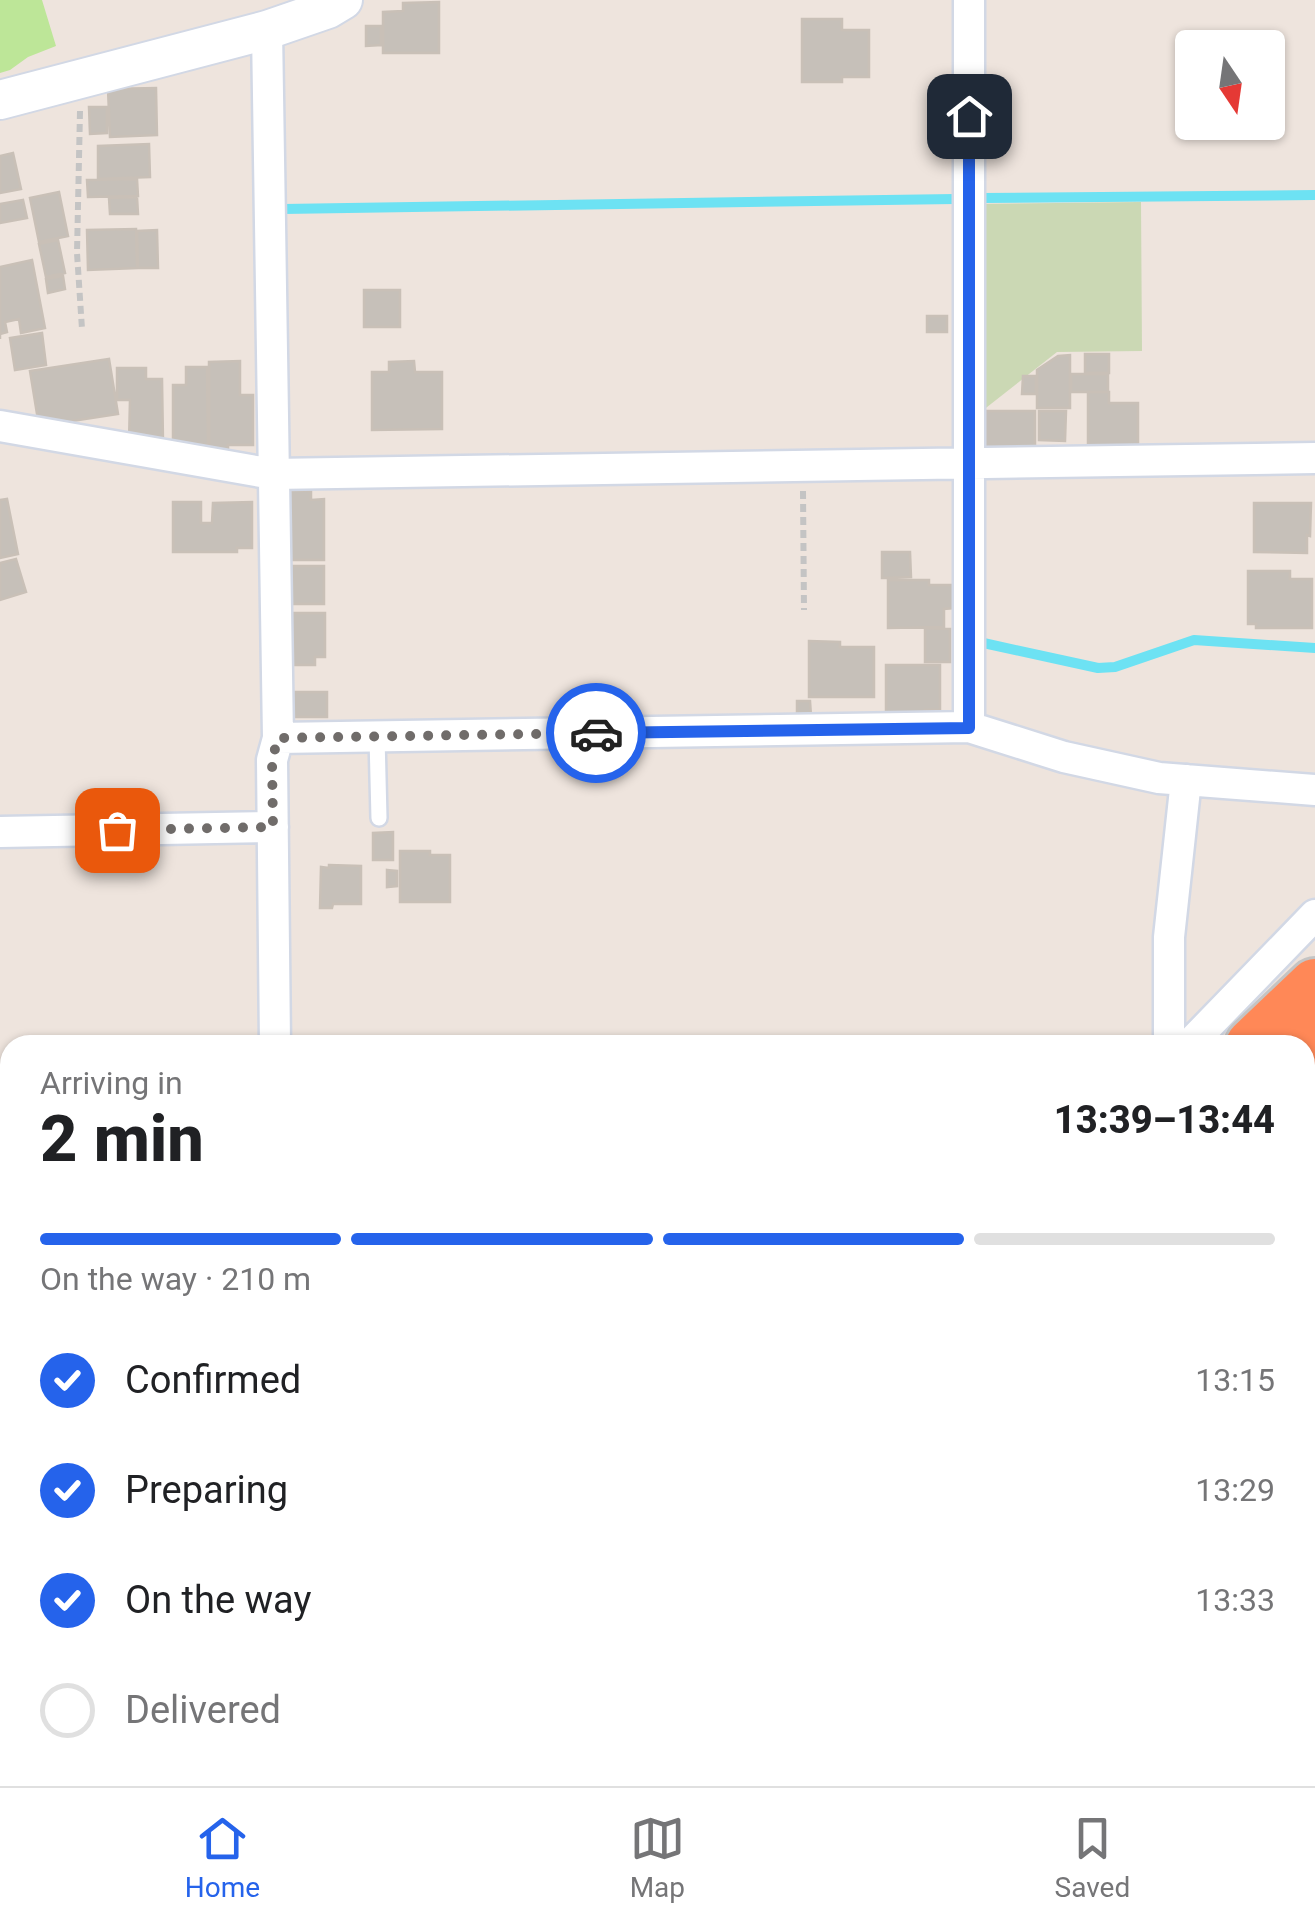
<!DOCTYPE html>
<html lang="en">
<head>
<meta charset="utf-8">
<style>
  :root { --surface:#fff; --page:#f2f2f2; --text:#202124; --muted:#757577; --line:#e0e0e0; --accent:#2563eb }
  body { margin:0; font-family:Roboto,sans-serif; background:var(--page); color:var(--text); height:100vh; display:flex; flex-direction:column; font-size:38px; white-space:nowrap }
  * { box-sizing:border-box; margin:0 }
  p { font-size:32px; color:var(--muted) }
  .icon { flex:none; width:55px; height:55px; fill:none; stroke:currentColor; stroke-width:2; stroke-linecap:round; stroke-linejoin:round }
  .map { position:relative; flex:1; overflow:hidden }
  .sheet { position:absolute; left:0px; top:1035px; width:1315px; height:752px; display:flex; flex-direction:column; background:var(--surface); border-radius:30px 30px 0 0; box-shadow:0 2px 8px #0004 }
  .sheet>* { flex:none }
  .needle { width:65px; rotate:167deg }
  .fabs { position:absolute; left:1175px; top:30px; display:grid; gap:20px }
  .fabs a { display:grid; place-items:center; width:110px; height:110px; border-radius:10px; background:var(--surface); box-shadow:0 2px 8px #0004; font-size:50px }
  .pin { position:absolute; display:grid; place-items:center; width:85px; height:85px; color:#fff; margin:-42px; border-radius:20px; box-shadow:0 5px 15px #0006 }
  .courier { position:absolute; display:grid; place-items:center; width:100px; height:100px; margin:-50px; border:8px solid #2563eb; border-radius:50%; background:#fff; color:#222; box-shadow:0 2px 12px #0007 }
  .headline em { font-style:normal; font-weight:800 }
  .headline div { display:flex; flex-direction:column-reverse }
  .headline { display:flex; align-items:center; justify-content:space-between; height:170px; padding:0 40px }
  h1 { font-size:65px; font-weight:800; line-height:75px }
  .bar { display:grid; grid-template-columns:repeat(4,1fr); gap:15px 10px; align-content:center; height:120px; padding:0 40px }
  .bar i { height:12px; border-radius:8px; background:var(--line) }
  .bar .active { background:var(--accent) }
  .bar p { grid-column:span 4 }
  ol { padding:0 40px; list-style:none }
  li { display:flex; align-items:center; gap:30px; height:110px }
  li p { margin-inline-start:auto }
  li .icon { padding:10px; border-radius:50%; background:var(--accent); color:#fff; stroke-width:4 }
  li:last-child { color:var(--muted) }
  li i { width:55px; height:55px; border:5px solid var(--line); border-radius:50% }
  .dock { display:flex; justify-content:space-around; align-items:center; height:140px; border-top:2px solid var(--line); background:var(--surface); font-size:28px; color:var(--muted) }
  .dock a { display:grid; justify-items:center; gap:5px }
  .dock .active { color:var(--accent) }
  .map>svg:first-child { display:block }
</style>
</head>
<body>
<div class="map">
<svg width="1315" height="1786" viewBox="0 0 1315 1786">
  <rect width="100%" height="100%" fill="#eee4dd"/>
  <path fill="#dfdee6" d="M 1305,1163 L 1315,1164 L 1315,1350 L 1305,1349 Z
    M 0,1531 L 10,1531 L 10,1778 L 230,1778 L 218,1786 L 0,1786 Z"/>
  <path fill="#bde698" d="M 0,0 L 42,0 L 56,46 L 28,57 L 10,70 L 0,73 Z"/>
  <path fill="#cbd8b4" d="M 1141,202 L 1142,351 L 1057,352 L 982,411 L 976,204 Z"/>
  <g fill="none" stroke-linecap="round" stroke-linejoin="round">
    <path stroke="#6de2f3" stroke-width="10" d="M 982,198 L 1315,195
      M 283,209 L 955,199
      M 979,642 L 1098,668 L 1115,667 L 1194,640 L 1315,648
      M 1305,1354 L 1315,1355
      M 0,1526 L 10,1526"/>
  </g>
  <path fill="#c6c0b9" stroke="#c9c0b7" stroke-width="2.5" d="M 439,2 L 439,53 L 383,53 L 383,12 L 403,11 L 403,3 Z
    M 802,19 L 842,19 L 842,30 L 869,30 L 869,77 L 842,77 L 842,82 L 802,82 Z
    M 366,26 L 381,26 L 381,45 L 366,46 Z
    M 156,88 L 157,135 L 110,137 L 108,89 Z
    M 89,107 L 107,107 L 107,133 L 90,134 Z
    M 149,144 L 150,177 L 98,179 L 98,146 Z
    M 13,153 L 21,189 L 0,193 L 0,156 Z
    M 137,179 L 138,196 L 88,197 L 87,180 Z
    M 59,192 L 68,236 L 39,242 L 30,198 Z
    M 137,197 L 138,214 L 110,214 L 109,198 Z
    M 23,200 L 27,218 L 0,223 L 0,204 Z
    M 136,229 L 137,268 L 88,270 L 87,230 Z
    M 157,230 L 158,268 L 138,268 L 137,231 Z
    M 58,240 L 65,273 L 46,277 L 39,244 Z
    M 32,260 L 45,328 L 21,333 L 19,319 L 5,322 L 7,332 L 0,334 L 0,339 L 0,267 Z
    M 63,276 L 65,289 L 48,293 L 46,279 Z
    M 364,290 L 400,290 L 400,327 L 364,327 Z
    M 927,316 L 947,316 L 947,332 L 927,332 Z
    M 42,333 L 46,365 L 15,370 L 10,338 Z
    M 1085,354 L 1109,354 L 1109,373 L 1085,373 Z
    M 1070,355 L 1070,408 L 1037,408 L 1037,370 L 1058,356 Z
    M 109,359 L 118,414 L 39,426 L 30,371 Z
    M 240,361 L 240,395 L 253,395 L 253,445 L 228,445 L 228,455 L 209,455 L 209,362 Z
    M 414,361 L 415,372 L 442,372 L 442,429 L 372,430 L 372,372 L 389,372 L 389,362 Z
    M 186,367 L 207,367 L 208,445 L 173,445 L 173,385 L 186,385 Z
    M 117,368 L 146,368 L 146,379 L 162,379 L 163,441 L 129,441 L 130,400 L 117,400 Z
    M 1071,374 L 1108,374 L 1108,392 L 1071,392 Z
    M 1023,376 L 1036,376 L 1036,394 L 1022,394 Z
    M 1088,392 L 1109,392 L 1109,403 L 1138,403 L 1138,450 L 1088,450 Z
    M 985,411 L 1035,411 L 1035,454 L 985,454 Z
    M 1039,411 L 1066,411 L 1065,441 L 1039,440 Z
    M 289,490 L 311,491 L 311,500 L 324,499 L 324,560 L 289,560 Z
    M 7,499 L 18,554 L 0,558 L 0,500 Z
    M 173,502 L 201,502 L 201,523 L 212,523 L 213,503 L 252,502 L 252,548 L 237,548 L 237,552 L 173,552 Z
    M 1254,503 L 1311,503 L 1310,536 L 1307,535 L 1307,553 L 1254,552 Z
    M 882,552 L 910,552 L 911,577 L 882,578 Z
    M 16,559 L 26,592 L 0,600 L 0,563 Z
    M 291,566 L 324,566 L 324,604 L 291,604 Z
    M 1248,571 L 1290,571 L 1290,579 L 1312,579 L 1312,628 L 1256,628 L 1256,624 L 1248,624 Z
    M 888,580 L 929,580 L 929,585 L 954,585 L 954,608 L 944,609 L 944,627 L 888,628 Z
    M 292,613 L 325,613 L 325,657 L 315,657 L 315,665 L 292,665 Z
    M 925,628 L 950,629 L 950,662 L 925,662 Z
    M 809,641 L 840,642 L 840,647 L 874,647 L 874,697 L 809,697 Z
    M 886,665 L 940,665 L 940,710 L 925,710 L 925,720 L 886,721 Z
    M 293,692 L 327,692 L 327,717 L 293,717 Z
    M 797,701 L 810,701 L 811,716 L 797,716 Z
    M 393,832 L 393,860 L 373,860 L 373,833 Z
    M 400,851 L 430,851 L 430,855 L 450,855 L 450,902 L 400,902 Z
    M 329,865 L 361,866 L 361,904 L 333,904 L 332,908 L 320,908 L 321,867 L 329,868 Z
    M 387,870 L 397,871 L 397,886 L 387,887 Z
    M 1305,1621 L 1315,1622 L 1315,1647 L 1305,1646 Z
    M 1305,1648 L 1315,1649 L 1315,1665 L 1305,1664 Z
    M 1305,1696 L 1315,1696 L 1315,1745 L 1305,1744 Z
    M 1305,1750 L 1313,1751 L 1310,1779 L 1289,1778 L 1305,1778 Z"/>
  <g fill="none" stroke-linecap="round" stroke-linejoin="round">
    <defs>
      <path id="service" d="M 377,737 L 379,818"/>
      <path id="minor" d="M 969,0 L 969,727 L 1064,757 L 1159,778 L 1315,790
        M 267,30 L 278,738 L 272,760 L 275,1045
        M 0,426 L 273,474 L 1315,458
        M 278,738 L 969,727
        M 0,832 L 273,827
        M 1169,1045 L 1169,937 L 1186,780
        M 1189,1045 L 1315,915
        M 0,1122 L 10,1121
        M 0,1429 L 10,1428
        M 1305,1557 L 1315,1555
        M 260,1786 L 273,1778"/>
      <path id="tertiary" d="M 0,100 L 267,30 L 328,9 L 343,0"/>
      <path id="primary" d="M 1305,1117 L 1315,1107
        M 491,1786 L 502,1778"/>
      <path id="motorway" d="M 1252,1045 L 1315,985
        M 1305,1056 L 1315,1047
        M 337,1786 L 350,1778
        M 417,1786 L 428,1778"/>
    </defs>
    <use href="#service" stroke="#d2d8e5" stroke-width="20"/>
    <use href="#minor" stroke="#d2d8e5" stroke-width="35"/>
    <use href="#tertiary" stroke="#d2d8e5" stroke-width="42"/>
    <use href="#primary" stroke="#c4c4c4" stroke-width="52"/>
    <use href="#motorway" stroke="#c4c4c4" stroke-width="58"/>
    <path stroke="#c4c4c4" stroke-width="6" stroke-dasharray="8 5" stroke-linecap="butt" d="M 80,111 L 77,253 L 82,329
      M 803,491 L 804,610
      M 560,1778 L 560,1786
      M 825,1778 L 825,1786
      M 1155,1778 L 1155,1786"/>
    <use href="#service" stroke="#fff" stroke-width="15"/>
    <use href="#minor" stroke="#fff" stroke-width="30"/>
    <use href="#tertiary" stroke="#fff" stroke-width="38"/>
    <use href="#primary" stroke="#f6bc5a" stroke-width="48"/>
    <use href="#motorway" stroke="#ff8857" stroke-width="52"/>
  </g>
  <g fill="none" stroke-linecap="round" stroke-linejoin="round">
    <path stroke="#706c6a" stroke-width="10" stroke-dasharray="0 18" d="M 117,830 L 273,827 L 272,760 L 278,738 L 596,733"/>
    <path stroke="#2563eb" stroke-width="12" d="M 596,733 L 969,728 L 969,116"/>
  </g>
</svg>
<div class="fabs">
<a><svg class="needle" viewBox="-14 -14 28 28"><path d="M0-13l5 13h-10z" fill="#e53935"/><path d="M0 13l5-13h-10z" fill="#757577"/></svg></a>
</div>
<div class="pin" style="left:117px;top:830px;background:#ea580c"><svg class="icon" aria-label="bag" viewBox="0 0 24 24"><path d="M5 8h14l-1 12H6zM9 8a3 3 0 0 1 6 0"/></svg></div>
<div class="pin" style="left:969px;top:116px;background:#1f2937"><svg class="icon" aria-label="home" viewBox="0 0 24 24"><path d="M3 11l9-7 9 7M6 9v11h12V9"/></svg></div>
<div class="courier" style="left:596px;top:733px"><svg class="icon" aria-label="car" viewBox="0 0 24 24"><path d="M5 17H2v-5l4-1 3-4h7l3 4 3 1v5h-3M9 17h6M6 11h13"/><circle cx="7" cy="17" r="2"/><circle cx="17" cy="17" r="2"/></svg></div>
<section class="sheet">
<div class="headline"><div><h1>2 min</h1><p>Arriving in</p></div><em>13:39–13:44</em></div>
<div class="bar"><i class="active"></i><i class="active"></i><i class="active"></i><i></i><p>On the way · 210 m</p></div>
<ol>
<li><svg class="icon" aria-label="check" viewBox="0 0 24 24"><path d="M5 12l5 5 9-10"/></svg>Confirmed<p>13:15</p></li>
<li><svg class="icon" aria-label="check" viewBox="0 0 24 24"><path d="M5 12l5 5 9-10"/></svg>Preparing<p>13:29</p></li>
<li><svg class="icon" aria-label="check" viewBox="0 0 24 24"><path d="M5 12l5 5 9-10"/></svg>On the way<p>13:33</p></li>
<li><i></i>Delivered</li>
</ol>
</section>
</div>
<nav class="dock">
<a class="active"><svg class="icon" aria-label="home" viewBox="0 0 24 24"><path d="M3 11l9-7 9 7M6 9v11h12V9"/></svg>Home</a>
<a><svg class="icon" aria-label="map" viewBox="0 0 24 24"><path d="M3 6l6-2 6 2 6-2v14l-6 2-6-2-6 2zM9 4v14M15 6v14"/></svg>Map</a>
<a><svg class="icon" aria-label="saved" viewBox="0 0 24 24"><path d="M7 4h10v16l-5-4-5 4z"/></svg>Saved</a>
</nav>
</body>
</html>
